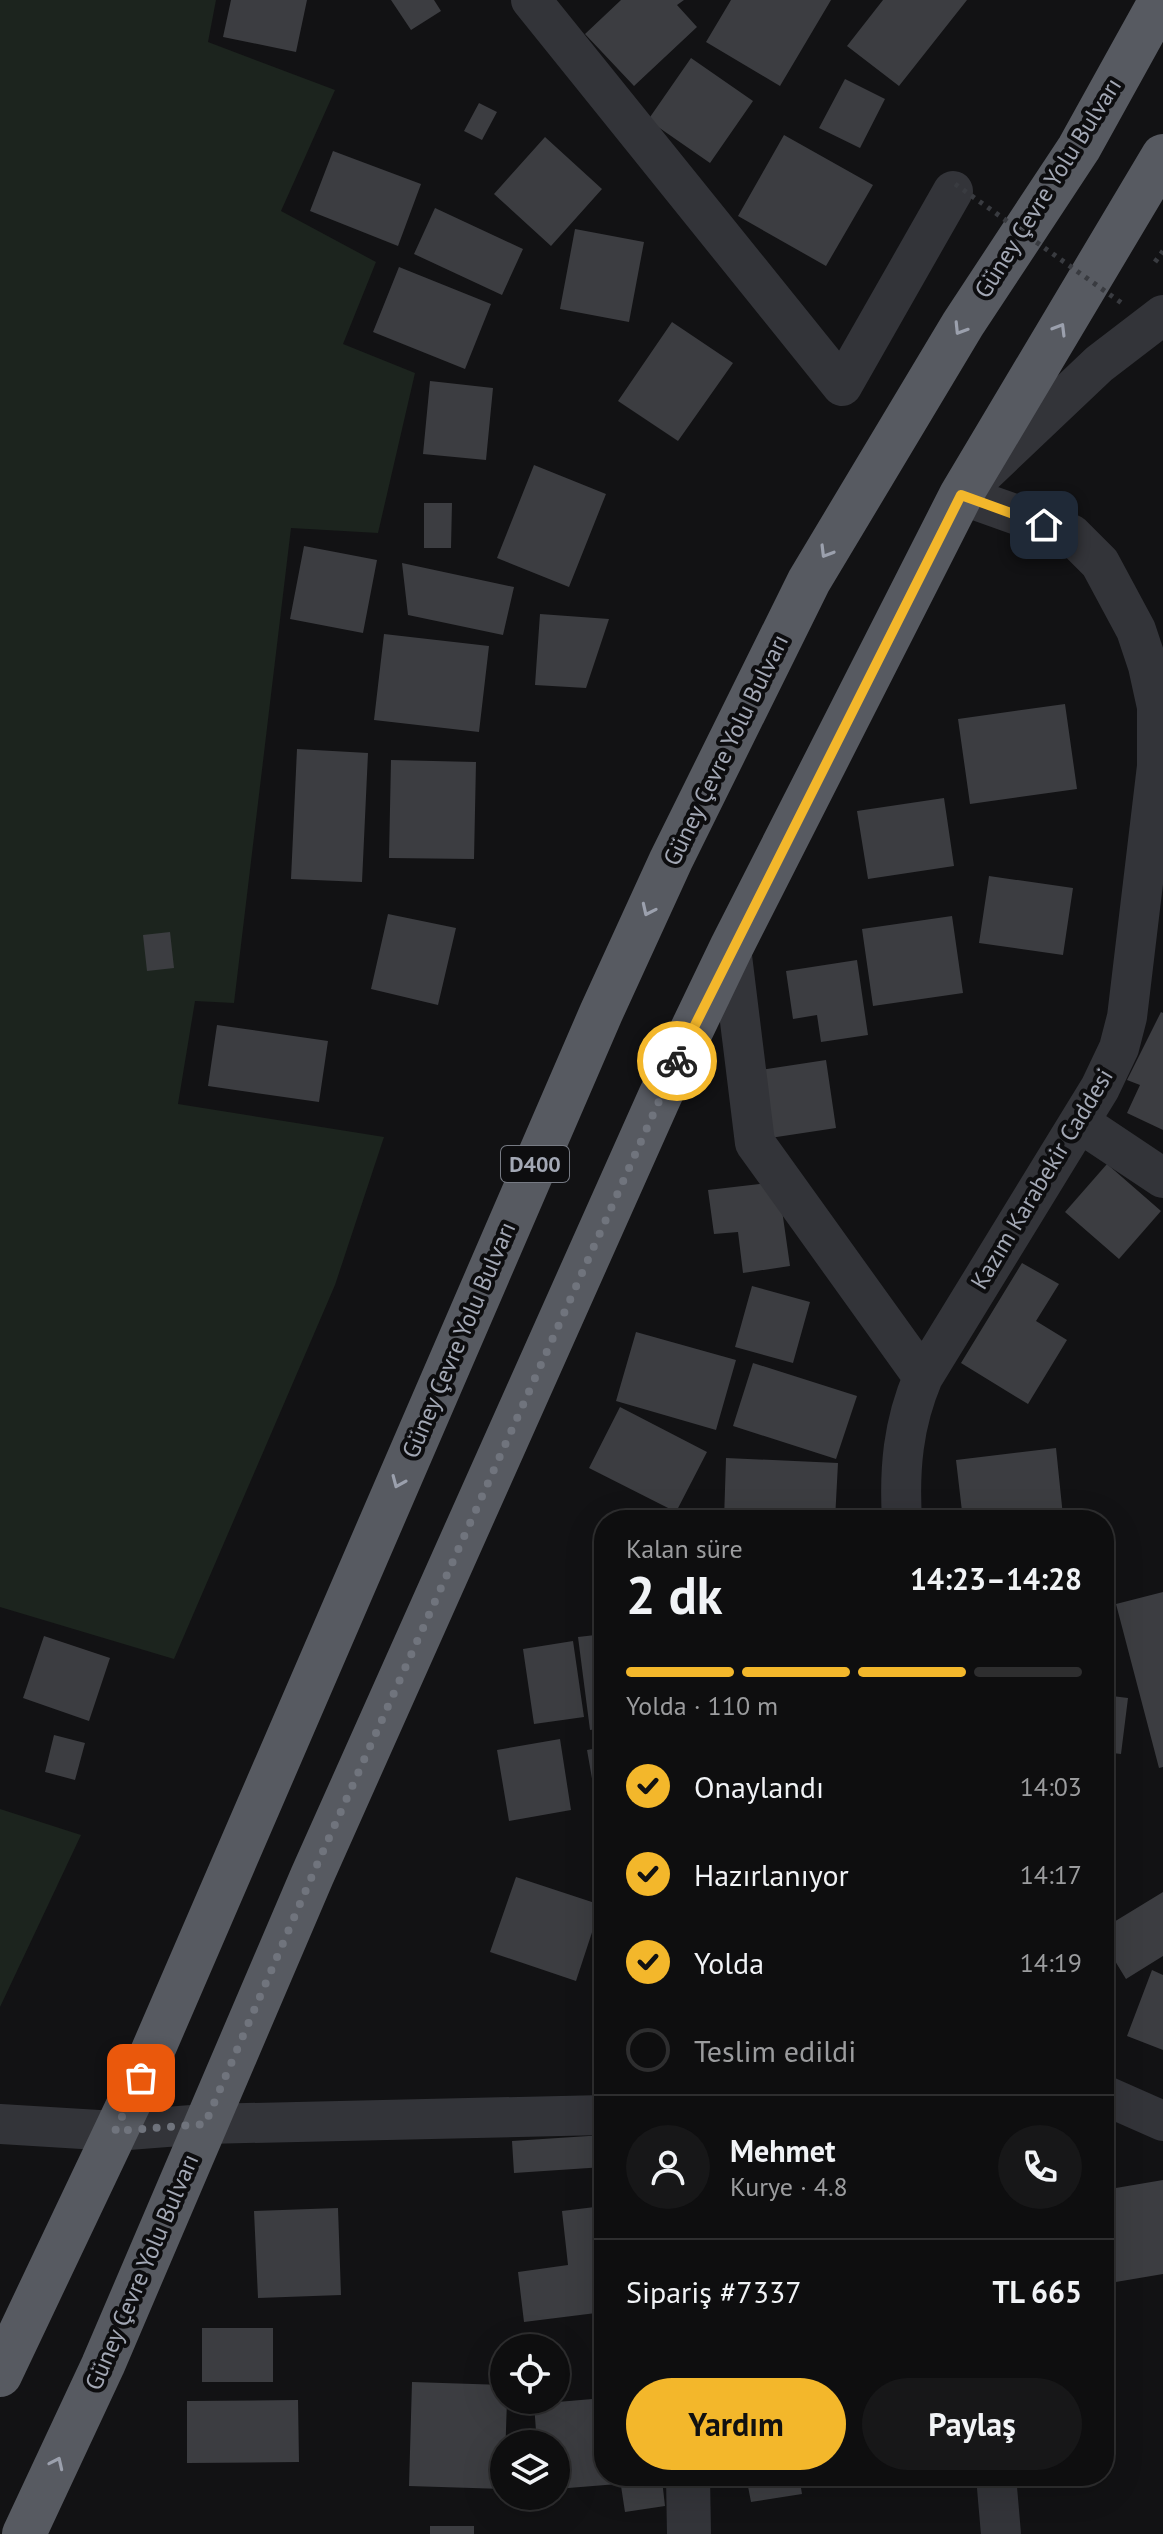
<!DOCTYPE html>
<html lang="tr">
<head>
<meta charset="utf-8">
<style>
  :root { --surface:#0e0e0f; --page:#171718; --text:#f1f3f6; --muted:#9b9c9e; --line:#2e2e2f; --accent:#f3b72b }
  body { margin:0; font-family:"PT Sans",sans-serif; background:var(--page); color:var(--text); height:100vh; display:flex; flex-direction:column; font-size:30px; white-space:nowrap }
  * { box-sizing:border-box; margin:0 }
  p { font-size:26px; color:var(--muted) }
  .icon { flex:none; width:44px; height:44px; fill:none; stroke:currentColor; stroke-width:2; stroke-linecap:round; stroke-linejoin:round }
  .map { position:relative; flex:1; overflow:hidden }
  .details { position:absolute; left:594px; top:1510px; width:520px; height:976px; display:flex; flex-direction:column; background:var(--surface); border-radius:32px; box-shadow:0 8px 32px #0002,0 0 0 2px var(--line) }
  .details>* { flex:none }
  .fabs { position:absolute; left:490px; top:2334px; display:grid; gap:16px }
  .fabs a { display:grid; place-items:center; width:80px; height:80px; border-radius:50%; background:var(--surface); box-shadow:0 8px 32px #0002,0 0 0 2px var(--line); font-size:40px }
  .pin { position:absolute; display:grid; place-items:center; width:68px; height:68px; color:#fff; margin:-34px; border-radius:16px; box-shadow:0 4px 12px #0006 }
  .courier { position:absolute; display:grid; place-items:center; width:80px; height:80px; margin:-40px; border:6px solid #f3b72b; border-radius:50%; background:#fff; color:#222; box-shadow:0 2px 10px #0007 }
  .overview em { font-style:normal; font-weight:600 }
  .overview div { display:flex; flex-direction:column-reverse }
  .overview { display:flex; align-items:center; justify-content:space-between; height:136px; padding:0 32px }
  h1 { font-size:52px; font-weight:600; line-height:60px }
  .bar { display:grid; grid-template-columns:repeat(4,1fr); gap:12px 8px; align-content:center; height:96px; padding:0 32px }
  .bar i { height:10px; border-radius:6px; background:var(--line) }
  .bar .active { background:var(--accent) }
  .bar p { grid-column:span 4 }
  .line { display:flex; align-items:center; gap:20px; padding:0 32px; border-top:2px solid var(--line) }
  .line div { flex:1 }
  .round { display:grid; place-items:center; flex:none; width:84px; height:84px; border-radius:42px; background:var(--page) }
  ol { padding:0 32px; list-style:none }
  li { display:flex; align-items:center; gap:24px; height:88px }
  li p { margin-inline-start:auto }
  li .icon { padding:8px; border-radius:50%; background:var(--accent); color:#111; stroke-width:4 }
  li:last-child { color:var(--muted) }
  li i { width:44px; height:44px; border:4px solid var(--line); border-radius:50% }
  .cta { display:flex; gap:16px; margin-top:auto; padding:16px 32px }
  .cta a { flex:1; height:92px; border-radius:48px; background:var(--accent); color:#111; font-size:32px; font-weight:600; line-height:92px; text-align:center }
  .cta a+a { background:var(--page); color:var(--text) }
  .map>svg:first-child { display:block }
</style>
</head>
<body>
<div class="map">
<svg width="1163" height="2534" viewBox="0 0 1163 2534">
  <rect width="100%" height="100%" fill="#121214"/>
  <path fill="#1c241e" d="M 0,0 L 216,0 L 208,42 L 335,90 L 281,211 L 376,262 L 343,344 L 415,373 L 378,533 L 291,528 L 234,1003 L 195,1001 L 178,1104 L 384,1137 L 335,1285 L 174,1659 L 0,1607 Z
    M 0,1809 L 81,1835 L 0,2007 Z"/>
  <path fill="#3c3d41" d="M 231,0 L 307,0 L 296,52 L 223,37 Z
    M 391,0 L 434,0 L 441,11 L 411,30 Z
    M 621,0 L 684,0 L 677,5 L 697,27 L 634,86 L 585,34 Z
    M 731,0 L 831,0 L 780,86 L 706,42 Z
    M 883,0 L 967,0 L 899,86 L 847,46 Z
    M 691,58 L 753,101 L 710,163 L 648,120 Z
    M 845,79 L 885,99 L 860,148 L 819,128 Z
    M 479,103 L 497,112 L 482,140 L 464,131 Z
    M 784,135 L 873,185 L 826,266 L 738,216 Z
    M 545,137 L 602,189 L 551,246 L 494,194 Z
    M 333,151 L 421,184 L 398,246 L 310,211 Z
    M 435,208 L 523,249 L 502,295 L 414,254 Z
    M 575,229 L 644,242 L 629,322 L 560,309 Z
    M 399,267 L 491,304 L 465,369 L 373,332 Z
    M 672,322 L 733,363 L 678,441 L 618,401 Z
    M 430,381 L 493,388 L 486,460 L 423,454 Z
    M 534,465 L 606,494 L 569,587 L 497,558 Z
    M 424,503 L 452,503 L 451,548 L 424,548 Z
    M 304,546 L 377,560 L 363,633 L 290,619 Z
    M 402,563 L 514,587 L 503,635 L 408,615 Z
    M 540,614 L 609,619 L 586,688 L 535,685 Z
    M 384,634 L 489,646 L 479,732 L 374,720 Z
    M 1065,704 L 1077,789 L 970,804 L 958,719 Z
    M 297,749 L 368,753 L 362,882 L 291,879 Z
    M 391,760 L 476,762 L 474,859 L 389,858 Z
    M 944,798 L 954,866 L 868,879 L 857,811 Z
    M 989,876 L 1073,888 L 1063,955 L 979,943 Z
    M 388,914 L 456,928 L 438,1005 L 371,989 Z
    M 952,916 L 963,993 L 873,1006 L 862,929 Z
    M 170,932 L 174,968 L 147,971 L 143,935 Z
    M 857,960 L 868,1035 L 821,1042 L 817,1015 L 793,1019 L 786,971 Z
    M 1161,1012 L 1163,1013 L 1163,1130 L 1127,1113 L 1140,1085 L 1127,1080 Z
    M 217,1025 L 328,1041 L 319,1102 L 208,1086 Z
    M 826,1060 L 836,1128 L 770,1138 L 760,1070 Z
    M 1107,1164 L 1161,1211 L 1119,1259 L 1065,1212 Z
    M 778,1182 L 790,1266 L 743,1273 L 738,1232 L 714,1234 L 708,1190 Z
    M 1022,1263 L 1059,1284 L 1036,1321 L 1067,1340 L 1028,1404 L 961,1363 Z
    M 752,1286 L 810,1302 L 793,1363 L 735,1347 Z
    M 636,1332 L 736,1360 L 716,1430 L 616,1401 Z
    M 753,1363 L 857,1396 L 836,1459 L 733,1426 Z
    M 620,1407 L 707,1452 L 676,1512 L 589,1468 Z
    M 1056,1448 L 1063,1516 L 963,1520 L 956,1460 Z
    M 726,1458 L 838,1463 L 835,1520 L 724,1520 Z
    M 1163,1592 L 1163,1767 L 1159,1768 L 1116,1604 Z
    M 604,1634 L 604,1728 L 590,1730 L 578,1637 Z
    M 44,1636 L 110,1658 L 89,1721 L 23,1698 Z
    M 573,1641 L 584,1717 L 534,1724 L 523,1649 Z
    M 1104,1695 L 1128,1698 L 1121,1754 L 1104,1752 Z
    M 54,1735 L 85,1743 L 75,1780 L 45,1772 Z
    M 560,1739 L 571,1810 L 509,1821 L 497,1750 Z
    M 604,1747 L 604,1806 L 597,1807 L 587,1750 Z
    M 516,1877 L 601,1905 L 576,1981 L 490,1952 Z
    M 1163,1892 L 1163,1956 L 1126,1979 L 1104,1943 L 1104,1928 Z
    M 1152,1970 L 1163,1975 L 1163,2050 L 1127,2036 Z
    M 604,2135 L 604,2167 L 514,2173 L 512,2141 Z
    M 1163,2180 L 1163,2274 L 1104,2284 L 1104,2190 Z
    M 603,2206 L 604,2312 L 524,2322 L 518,2272 L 568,2265 L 562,2211 Z
    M 338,2208 L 341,2295 L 258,2298 L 254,2211 Z
    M 202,2328 L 273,2328 L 273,2382 L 202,2382 Z
    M 412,2382 L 504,2385 L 504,2400 L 507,2400 L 504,2489 L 409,2486 Z
    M 604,2398 L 604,2476 L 629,2476 L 630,2483 L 556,2489 L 556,2444 L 537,2444 L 534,2404 Z
    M 298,2400 L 299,2462 L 187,2463 L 187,2401 Z
    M 746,2476 L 799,2476 L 802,2494 L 751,2502 Z
    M 662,2480 L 665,2506 L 625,2512 L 621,2486 Z
    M 430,2526 L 474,2526 L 474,2534 L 430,2534 Z"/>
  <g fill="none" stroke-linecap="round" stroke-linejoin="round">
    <path stroke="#393b40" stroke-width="5" stroke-dasharray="4 6" stroke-linecap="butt" d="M 1155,262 L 1163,251"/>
    <path stroke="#333439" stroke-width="40" d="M 531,0 L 842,386 L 953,191
      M 731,948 L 755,1143 L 923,1377
      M 1079,1122 L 1163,1178
      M 902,1520 C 899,1469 903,1424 923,1377 L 1100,1088 L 1119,1048 L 1127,1017 L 1157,766 L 1157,707 L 1148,666 L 1136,630 L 1100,563 L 1071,534 L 961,495 L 1099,364 L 1163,315
      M 1104,2095 L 1163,2121
      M 0,2124 L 115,2131 L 205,2124 L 604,2115
      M 996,2476 L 1001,2534"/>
    <path stroke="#333439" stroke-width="44" d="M 688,2476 L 689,2534"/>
    <path stroke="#575a61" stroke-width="44" d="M 0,2375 L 141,2078 L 601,1013 L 671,860 L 809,581 L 963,324 L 1079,148 L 1161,0
      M 24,2534 L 103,2365 L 312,1876 L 660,1096 L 731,948 L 961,495 L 1163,156"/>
    <path stroke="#393b40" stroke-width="5" stroke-dasharray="4 6" stroke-linecap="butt" d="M 955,184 L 1123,304"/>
  </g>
  <defs><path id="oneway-chevron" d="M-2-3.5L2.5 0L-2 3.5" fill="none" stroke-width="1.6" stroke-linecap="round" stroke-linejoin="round" transform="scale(2)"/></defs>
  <g stroke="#9ba0ad">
    <use href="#oneway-chevron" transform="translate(960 329) rotate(122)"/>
    <use href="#oneway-chevron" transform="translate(1060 329) rotate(-59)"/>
    <use href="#oneway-chevron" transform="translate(826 552) rotate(121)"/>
    <use href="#oneway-chevron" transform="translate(648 910) rotate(115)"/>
    <use href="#oneway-chevron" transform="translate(398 1482) rotate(113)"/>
    <use href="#oneway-chevron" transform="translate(57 2463) rotate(-65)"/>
  </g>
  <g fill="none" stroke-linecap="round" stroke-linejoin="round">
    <path stroke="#70747d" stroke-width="8" stroke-dasharray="0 14.4" d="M 141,2078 L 115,2131 L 205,2124 L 312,1876 L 677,1061"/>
    <path stroke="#f3b72b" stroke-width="10" d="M 677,1061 L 961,495 L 1044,525"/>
  </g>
  <g text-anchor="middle" stroke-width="8" stroke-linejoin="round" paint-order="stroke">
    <rect fill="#0d0d0f" stroke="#767a83" stroke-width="2" x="501" y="1146" width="68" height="36" rx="6"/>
    <g font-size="22" font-weight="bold" fill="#a3a8b5">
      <text x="535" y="1172">D400</text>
    </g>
    <g font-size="24" fill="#a3a8b5" stroke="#0d0d0f">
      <text transform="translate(1048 188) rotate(-58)" y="8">Güney Çevre Yolu Bulvarı</text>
      <text transform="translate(726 750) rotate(-64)" y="8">Güney Çevre Yolu Bulvarı</text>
      <text transform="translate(1042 1179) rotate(-59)" y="8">Kazım Karabekir Caddesi</text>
      <text transform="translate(459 1340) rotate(-67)" y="8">Güney Çevre Yolu Bulvarı</text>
      <text transform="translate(142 2272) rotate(-67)" y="8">Güney Çevre Yolu Bulvarı</text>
    </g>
  </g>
</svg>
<div class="fabs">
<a><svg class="icon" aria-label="locate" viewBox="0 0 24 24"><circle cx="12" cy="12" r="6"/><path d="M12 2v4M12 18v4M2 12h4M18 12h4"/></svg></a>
<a><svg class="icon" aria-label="layers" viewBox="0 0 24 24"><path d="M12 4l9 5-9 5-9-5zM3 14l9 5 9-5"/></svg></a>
</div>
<div class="pin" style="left:141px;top:2078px;background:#ea580c"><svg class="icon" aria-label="bag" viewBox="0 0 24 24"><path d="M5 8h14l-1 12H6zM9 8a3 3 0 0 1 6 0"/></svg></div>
<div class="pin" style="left:1044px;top:525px;background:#1f2937"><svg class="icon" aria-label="home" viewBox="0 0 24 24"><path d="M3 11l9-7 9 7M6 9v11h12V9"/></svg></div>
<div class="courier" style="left:677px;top:1061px"><svg class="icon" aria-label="bike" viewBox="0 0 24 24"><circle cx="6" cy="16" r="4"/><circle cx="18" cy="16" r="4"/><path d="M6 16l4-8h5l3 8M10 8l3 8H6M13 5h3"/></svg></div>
<section class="details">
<div class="overview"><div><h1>2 dk</h1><p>Kalan süre</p></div><em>14:23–14:28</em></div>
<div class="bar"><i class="active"></i><i class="active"></i><i class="active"></i><i></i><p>Yolda · 110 m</p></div>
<ol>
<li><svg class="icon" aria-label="check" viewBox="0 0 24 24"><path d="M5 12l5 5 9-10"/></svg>Onaylandı<p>14:03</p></li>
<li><svg class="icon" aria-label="check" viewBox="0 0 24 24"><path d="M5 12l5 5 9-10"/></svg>Hazırlanıyor<p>14:17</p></li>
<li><svg class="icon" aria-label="check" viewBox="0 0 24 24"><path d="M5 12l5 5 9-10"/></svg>Yolda<p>14:19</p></li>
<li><i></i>Teslim edildi</li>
</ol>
<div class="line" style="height:144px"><a class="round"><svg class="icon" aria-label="person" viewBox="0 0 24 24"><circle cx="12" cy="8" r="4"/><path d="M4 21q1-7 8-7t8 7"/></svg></a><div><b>Mehmet</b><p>Kurye · 4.8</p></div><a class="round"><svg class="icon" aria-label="phone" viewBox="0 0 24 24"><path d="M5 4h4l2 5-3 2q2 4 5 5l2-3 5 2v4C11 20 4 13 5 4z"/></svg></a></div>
<div class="line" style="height:104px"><div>Sipariş #7337</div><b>TL 665</b></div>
<div class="cta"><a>Yardım</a><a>Paylaş</a></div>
</section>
</div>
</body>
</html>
